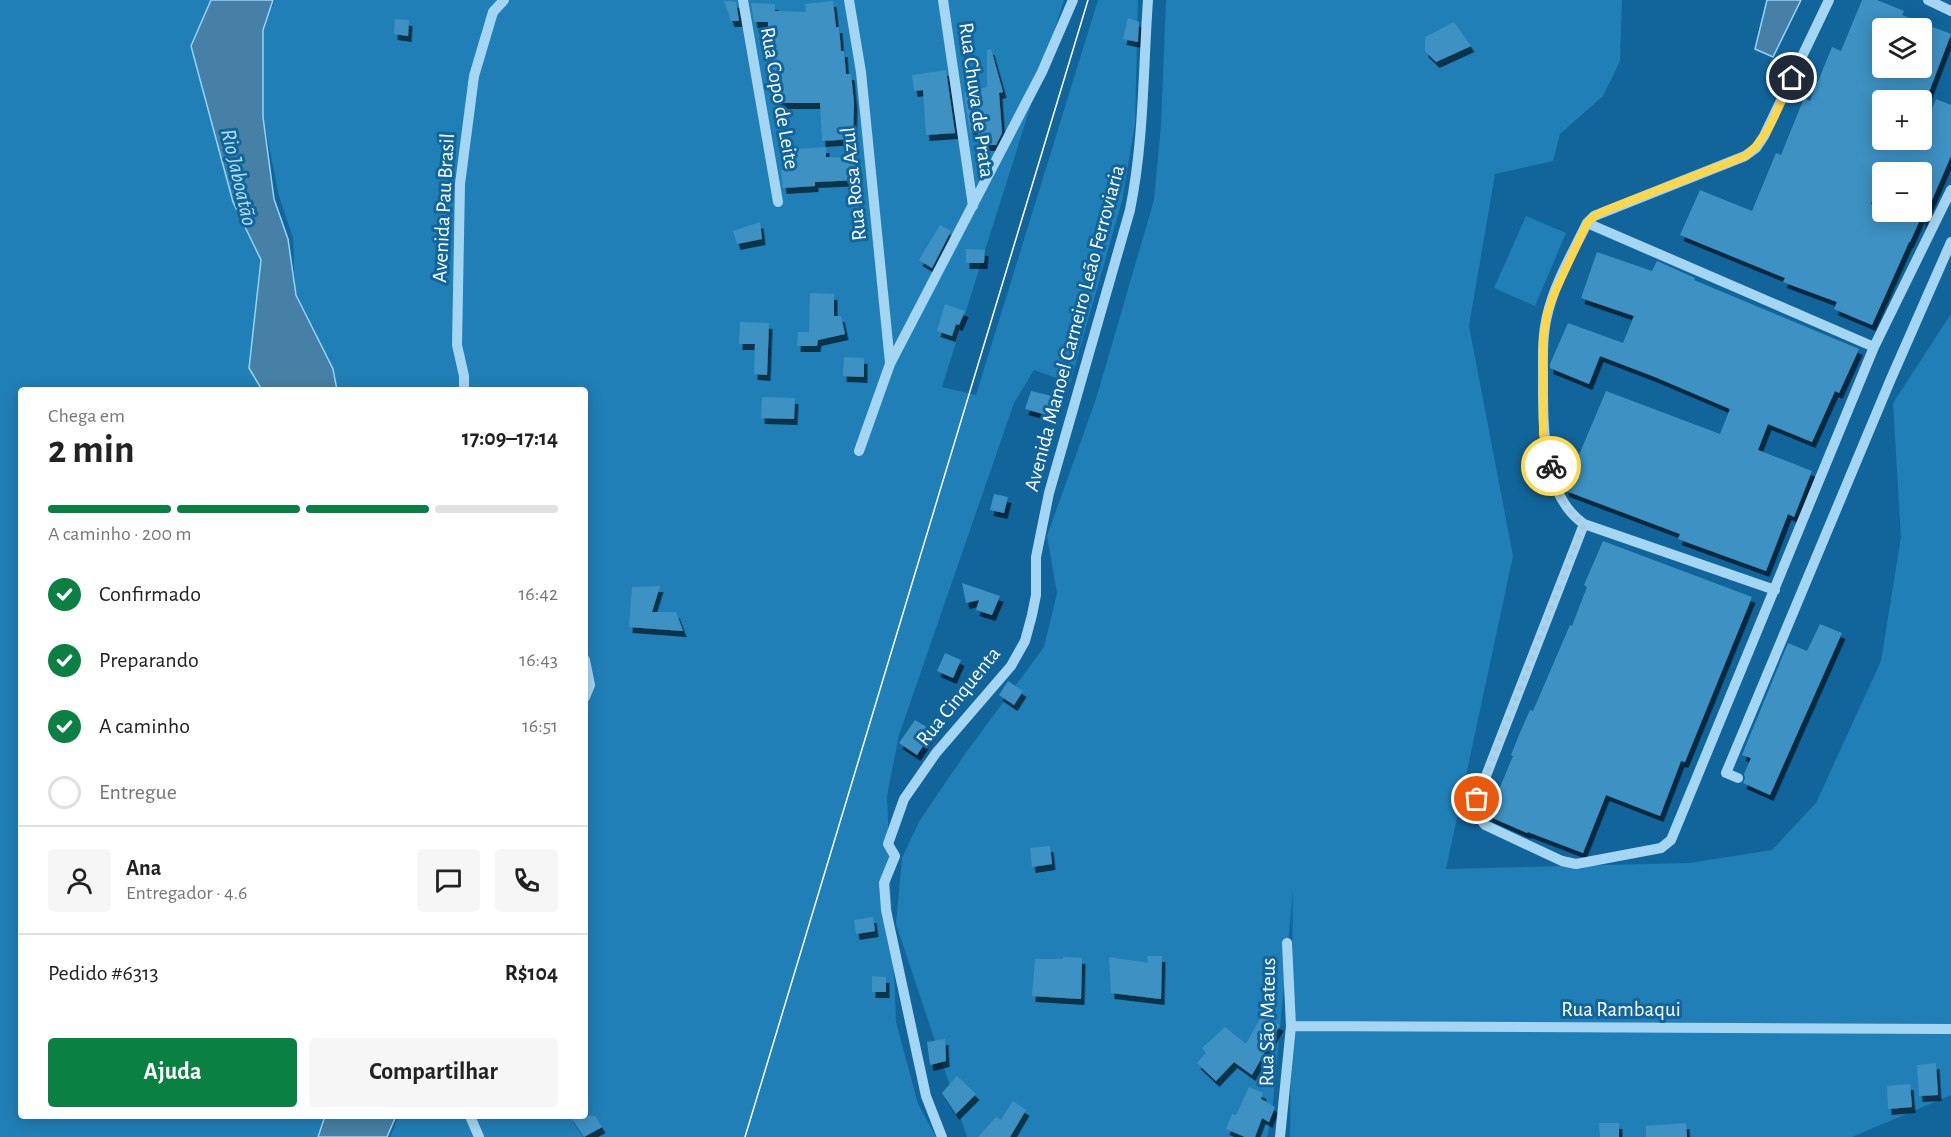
<!DOCTYPE html>
<html lang="pt">
<head>
<meta charset="utf-8">
<style>
  :root { --surface:#fff; --page:#f6f6f6; --text:#222; --muted:#767676; --line:#e0e0e0; --accent:#0b8043 }
  body { margin:0; font-family:"Alegreya Sans",sans-serif; background:var(--page); color:var(--text); height:100vh; display:flex; flex-direction:column; font-size:22px; white-space:nowrap }
  * { box-sizing:border-box; margin:0 }
  p { font-size:20px; color:var(--muted) }
  .icon { flex:none; width:33px; height:33px; fill:none; stroke:currentColor; stroke-width:2; stroke-linecap:round; stroke-linejoin:round }
  .map { position:relative; flex:1; overflow:hidden }
  .side { position:absolute; left:18px; top:387px; width:570px; height:732px; display:flex; flex-direction:column; background:var(--surface); border-radius:6px; box-shadow:0 3px 15px #0003 }
  .side>* { flex:none }
  .fabs { position:absolute; left:1872px; top:18px; display:grid; gap:12px }
  .fabs a { display:grid; place-items:center; width:60px; height:60px; border-radius:6px; background:var(--surface); box-shadow:0 3px 15px #0003; font-size:30px }
  .pin { position:absolute; display:grid; place-items:center; width:51px; height:51px; color:#fff; margin:-26px; border:3px solid #fff; border-radius:50%; box-shadow:0 2px 6px #0007 }
  .courier { position:absolute; display:grid; place-items:center; width:60px; height:60px; margin:-30px; border:4px solid #ffd54a; border-radius:50%; background:#fff; color:#222; box-shadow:0 2px 8px #0007 }
  .headline em { font-style:normal; font-weight:700 }
  .headline div { display:flex; flex-direction:column-reverse }
  .headline { display:flex; align-items:center; justify-content:space-between; height:102px; padding:0 30px }
  h1 { font-size:39px; font-weight:700; line-height:45px }
  .bar { display:grid; grid-template-columns:repeat(4,1fr); gap:9px 6px; align-content:center; height:72px; padding:0 30px }
  .bar i { height:8px; border-radius:4px; background:var(--line) }
  .bar .active { background:var(--accent) }
  .bar p { grid-column:span 4 }
  .line { display:flex; align-items:center; gap:15px; padding:0 30px; border-top:2px solid var(--line) }
  .line div { flex:1 }
  .round { display:grid; place-items:center; flex:none; width:63px; height:63px; border-radius:6px; background:var(--page) }
  ol { padding:0 30px; list-style:none }
  li { display:flex; align-items:center; gap:18px; height:66px }
  li p { margin-inline-start:auto }
  li .icon { padding:6px; border-radius:50%; background:var(--accent); color:#fff; stroke-width:4 }
  li:last-child { color:var(--muted) }
  li i { width:33px; height:33px; border:3px solid var(--line); border-radius:50% }
  .action { display:flex; gap:12px; margin-top:auto; padding:12px 30px }
  .action a { flex:1; height:69px; border-radius:6px; background:var(--accent); color:#fff; font-size:24px; font-weight:700; line-height:69px; text-align:center }
  .action a+a { background:var(--page); color:var(--text) }
  .map>svg:first-child { display:block }
</style>
</head>
<body>
<div class="map">
<svg width="1951" height="1137" viewBox="0 0 1951 1137">
  <defs>
    <filter id="shadow"><feDropShadow dx="3.5" dy="6" stdDeviation="0" flood-color="#0009"/></filter>
  </defs>
  <rect width="100%" height="100%" fill="#11659a"/>
  <path fill="#207fb7" d="M 0,0 L 211,0 L 191,46 L 233,202 L 261,260 L 249,368 L 262,390 L 21,390 L 21,1116 L 325,1116 L 318,1137 L 0,1137 Z
    M 275,0 L 1064,0 L 942,387 L 976,395 L 1098,0 L 1138,0 L 1135,124 L 1122,201 L 1070,383 L 1034,370 L 1014,403 L 899,735 L 887,796 L 896,1022 L 918,1104 L 936,1137 L 390,1137 L 399,1116 L 585,1116 L 585,390 L 336,390 L 334,371 L 295,291 L 293,238 L 279,196 L 263,116 L 263,27 Z
    M 1166,0 L 1622,0 L 1620,61 L 1603,96 L 1560,134 L 1553,161 L 1495,174 L 1469,326 L 1513,556 L 1446,869 L 1689,863 L 1772,850 L 1816,803 L 1881,661 L 1901,537 L 1893,403 L 1951,314 L 1951,1095 L 1852,1137 L 1290,1137 L 1293,891 L 1272,1113 L 1267,1137 L 967,1137 L 896,924 L 902,858 L 920,820 L 965,754 L 1044,647 L 1057,593 L 1047,536 L 1096,399 L 1154,200 L 1161,125 Z
    M 1526,216 L 1566,233 L 1535,306 L 1494,288 Z"/>
  <path fill="#4680a6" stroke="#95d4f7" stroke-width="1.5" d="M 211,0 L 273,0 L 263,30 L 263,117 L 274,199 L 288,239 L 296,295 L 333,369 L 337,390 L 262,390 L 249,368 L 261,260 L 233,202 L 191,46 Z
    M 1767,0 L 1801,0 L 1773,57 L 1755,49 Z
    M 325,1116 L 396,1116 L 387,1137 L 318,1137 Z"/>
  <path fill="#3e91c3" fill-rule="evenodd" filter="url(#shadow)" d="M 1862,0 L 1877,0 L 1904,11 L 1902,15 L 1951,34 L 1926,100 L 1882,100 L 1882,140 L 1890,140 L 1915,149 L 1919,140 L 1922,140 L 1922,134 L 1936,99 L 1951,105 L 1951,156 L 1922,223 L 1922,215 L 1910,242 L 1909,242 L 1872,325 L 1834,309 L 1837,302 L 1783,282 L 1785,278 L 1680,235 L 1700,190 L 1752,211 L 1776,153 L 1781,155 L 1804,98 L 1810,101 L 1832,47 L 1841,51 ZM 1882,28 L 1922,28 L 1922,68 L 1882,68 ZM 1882,172 L 1922,172 L 1922,212 L 1882,212 L 1882,209 L 1871,204 Z
    M 724,1 L 736,2 L 739,21 L 731,21 Z
    M 833,1 L 836,27 L 839,27 L 841,51 L 844,51 L 846,74 L 851,74 L 854,103 L 853,139 L 822,141 L 820,103 L 775,103 L 775,69 L 773,69 L 773,50 L 768,50 L 768,22 L 754,22 L 751,3 L 775,4 L 775,11 L 806,12 L 805,4 Z
    M 1128,18 L 1139,22 L 1138,42 L 1123,39 Z
    M 395,19 L 409,20 L 408,36 L 394,34 Z
    M 1454,22 L 1471,46 L 1436,62 L 1425,51 L 1425,37 Z
    M 991,49 L 1003,92 L 999,93 L 1002,133 L 996,145 L 979,145 L 978,131 L 970,132 L 964,93 L 987,87 L 987,50 Z
    M 946,70 L 955,133 L 926,135 L 923,90 L 914,91 L 912,75 Z
    M 826,147 L 826,157 L 855,158 L 856,166 L 858,166 L 859,180 L 815,182 L 815,186 L 783,188 L 781,170 L 785,170 L 783,150 Z
    M 760,222 L 762,239 L 737,244 L 733,231 Z
    M 940,225 L 951,231 L 932,268 L 919,260 Z
    M 966,249 L 985,250 L 984,263 L 966,263 Z
    M 1597,252 L 1652,271 L 1657,261 L 1695,278 L 1694,280 L 1859,349 L 1839,393 L 1835,391 L 1812,442 L 1768,424 L 1758,450 L 1812,471 L 1794,517 L 1788,514 L 1766,571 L 1678,539 L 1680,534 L 1566,491 L 1565,488 L 1606,391 L 1720,434 L 1730,409 L 1655,377 L 1600,356 L 1589,384 L 1550,368 L 1550,364 L 1568,323 L 1623,343 L 1634,316 L 1581,298 Z
    M 810,293 L 834,294 L 834,316 L 841,316 L 845,334 L 818,340 L 817,346 L 797,346 L 798,332 L 809,332 Z
    M 945,304 L 965,311 L 959,325 L 956,324 L 952,336 L 937,331 Z
    M 740,322 L 769,323 L 767,375 L 754,374 L 755,344 L 739,344 Z
    M 844,357 L 864,358 L 864,377 L 843,376 Z
    M 1031,391 L 1056,397 L 1050,416 L 1025,409 Z
    M 762,397 L 795,398 L 794,419 L 761,418 Z
    M 994,494 L 1008,497 L 1004,513 L 990,510 Z
    M 1603,541 L 1752,597 L 1685,762 L 1681,761 L 1660,816 L 1606,795 L 1583,853 L 1528,832 L 1527,833 L 1488,816 L 1513,756 L 1511,755 L 1519,735 L 1530,710 L 1533,711 L 1570,625 L 1572,626 L 1587,587 L 1584,585 Z
    M 962,583 L 1000,596 L 992,615 L 976,610 L 979,600 L 966,603 Z
    M 660,586 L 652,612 L 676,612 L 683,631 L 629,627 L 632,587 Z
    M 1820,624 L 1842,633 L 1770,795 L 1743,783 L 1745,778 L 1744,774 L 1751,758 L 1742,755 L 1788,643 L 1807,651 Z
    M 945,653 L 961,660 L 953,678 L 937,671 Z
    M 1008,681 L 1023,691 L 1014,705 L 999,695 Z
    M 915,720 L 933,731 L 917,755 L 899,743 Z
    M 1050,846 L 1052,864 L 1032,867 L 1030,848 Z
    M 873,917 L 875,931 L 856,934 L 854,920 Z
    M 1147,956 L 1162,956 L 1161,999 L 1111,993 L 1109,957 L 1148,963 Z
    M 1063,957 L 1082,958 L 1081,999 L 1032,996 L 1035,959 L 1063,959 Z
    M 872,976 L 886,977 L 886,992 L 872,992 Z
    M 1262,1015 L 1280,1025 L 1252,1075 L 1234,1062 L 1216,1081 L 1197,1063 L 1206,1053 L 1202,1048 L 1225,1027 L 1246,1044 Z
    M 945,1039 L 946,1061 L 930,1065 L 927,1042 Z
    M 1936,1063 L 1938,1095 L 1919,1096 L 1917,1065 Z
    M 957,1076 L 976,1094 L 956,1114 L 942,1093 Z
    M 1910,1084 L 1912,1107 L 1888,1109 L 1887,1086 Z
    M 1249,1087 L 1263,1093 L 1261,1099 L 1275,1107 L 1269,1122 L 1262,1118 L 1255,1137 L 1245,1137 L 1226,1129 L 1232,1114 L 1236,1115 Z
    M 1013,1101 L 1026,1110 L 1010,1137 L 978,1137 L 996,1117 L 1001,1120 Z
    M 570,1116 L 595,1116 L 602,1127 L 584,1137 Z
    M 1599,1123 L 1619,1123 L 1619,1137 L 1600,1137 Z
    M 1686,1123 L 1687,1137 L 1646,1137 L 1646,1126 Z"/>
  <g fill="none" stroke-linecap="round" stroke-linejoin="round">
    <path stroke="#a4d6f4" stroke-width="10" d="M 743,0 L 778,202
      M 849,0 L 861,72 L 890,363
      M 943,0 L 973,206
      M 1829,0 L 1764,136 L 1756,148 L 1745,156 L 1594,216 L 1587,223 C 1573,252 1554,284 1547,316 C 1542,337 1543,358 1543,380 C 1543,426 1542,495 1584,524 L 1477,799 C 1476,810 1477,816 1485,825 L 1562,861 L 1576,864 L 1661,848 L 1671,840 L 1874,347 L 1951,190
      M 1928,0 L 1951,11
      M 1587,223 L 1874,347
      M 464,390 L 464,376 L 457,345 L 460,184 L 474,76 L 493,12 L 504,0
      M 859,451 L 890,364 L 1042,72 L 1073,0
      M 1584,524 L 1775,590
      M 585,660 L 590,685 L 585,697
      M 1738,778 L 1726,773 L 1890,381 L 1951,242
      M 1291,1026 L 1951,1029
      M 470,1116 L 479,1137
      M 942,1137 L 926,1096 L 886,910 L 884,883 L 895,856 L 888,844 L 904,799 L 936,753 L 1011,666 L 1025,641 L 1032,615 L 1036,595 L 1036,557 L 1049,493 L 1130,210 C 1144,141 1143,71 1148,0
      M 1280,1137 L 1291,1026 L 1287,943"/>
    <path stroke="#fff" stroke-width="1.5" d="M 745,1137 L 1088,0"/>
  </g>
  <g fill="none" stroke-linecap="round" stroke-linejoin="round">
    <path stroke="#acc9dc" stroke-width="6" stroke-dasharray="0 10.8" d="M 1477,799 L 1584,524 C 1565,510 1556,489 1551,466"/>
    <path stroke="#ffd54a" stroke-width="8" d="M 1551,466 L 1543,434 L 1543,339 L 1547,314 L 1554,294 L 1587,223 L 1594,216 L 1604,211 L 1745,156 C 1769,139 1779,104 1792,78"/>
  </g>
  <g text-anchor="middle" stroke-width="6" stroke-linejoin="round" paint-order="stroke">
    <g font-size="21" fill="#fff" stroke="#11659a">
      <text transform="translate(780 98) rotate(80)" y="7">Rua Copo de Leite</text>
      <text transform="translate(977 100) rotate(82)" y="7">Rua Chuva de Prata</text>
      <text transform="translate(853 184) rotate(-96)" y="7">Rua Rosa Azul</text>
      <text transform="translate(443 208) rotate(-87)" y="7">Avenida Pau Brasil</text>
      <text transform="translate(1074 328) rotate(-75)" y="7">Avenida Manoel Carneiro Leão Ferroviaria</text>
      <text transform="translate(958 696) rotate(-51)" y="7">Rua Cinquenta</text>
      <text x="1621" y="1016">Rua Rambaqui</text>
      <text transform="translate(1267 1022) rotate(-89)" y="7">Rua São Mateus</text>
    </g>
    <g font-size="22" font-style="italic" fill="#b4e1fb" stroke="#11659a">
      <text transform="translate(240 177) rotate(77)" y="8">Rio Jaboatão</text>
    </g>
  </g>
</svg>
<div class="fabs">
<a><svg class="icon" aria-label="layers" viewBox="0 0 24 24"><path d="M12 4l9 5-9 5-9-5zM3 14l9 5 9-5"/></svg></a>
<a>+</a>
<a>−</a>
</div>
<div class="pin" style="left:1477px;top:799px;background:#ea580c"><svg class="icon" aria-label="bag" viewBox="0 0 24 24"><path d="M5 8h14l-1 12H6zM9 8a3 3 0 0 1 6 0"/></svg></div>
<div class="pin" style="left:1792px;top:78px;background:#1f2937"><svg class="icon" aria-label="home" viewBox="0 0 24 24"><path d="M3 11l9-7 9 7M6 9v11h12V9"/></svg></div>
<div class="courier" style="left:1551px;top:466px"><svg class="icon" aria-label="bike" viewBox="0 0 24 24"><circle cx="6" cy="16" r="4"/><circle cx="18" cy="16" r="4"/><path d="M6 16l4-8h5l3 8M10 8l3 8H6M13 5h3"/></svg></div>
<section class="side">
<div class="headline"><div><h1>2 min</h1><p>Chega em</p></div><em>17:09–17:14</em></div>
<div class="bar"><i class="active"></i><i class="active"></i><i class="active"></i><i></i><p>A caminho · 200 m</p></div>
<ol>
<li><svg class="icon" aria-label="check" viewBox="0 0 24 24"><path d="M5 12l5 5 9-10"/></svg>Confirmado<p>16:42</p></li>
<li><svg class="icon" aria-label="check" viewBox="0 0 24 24"><path d="M5 12l5 5 9-10"/></svg>Preparando<p>16:43</p></li>
<li><svg class="icon" aria-label="check" viewBox="0 0 24 24"><path d="M5 12l5 5 9-10"/></svg>A caminho<p>16:51</p></li>
<li><i></i>Entregue</li>
</ol>
<div class="line" style="height:108px"><a class="round"><svg class="icon" aria-label="person" viewBox="0 0 24 24"><circle cx="12" cy="8" r="4"/><path d="M4 21q1-7 8-7t8 7"/></svg></a><div><b>Ana</b><p>Entregador · 4.6</p></div><a class="round"><svg class="icon" aria-label="chat" viewBox="0 0 24 24"><path d="M4 5h16v11H9l-5 4z"/></svg></a><a class="round"><svg class="icon" aria-label="phone" viewBox="0 0 24 24"><path d="M5 4h4l2 5-3 2q2 4 5 5l2-3 5 2v4C11 20 4 13 5 4z"/></svg></a></div>
<div class="line" style="height:78px"><div>Pedido #6313</div><b>R$104</b></div>
<div class="action"><a>Ajuda</a><a>Compartilhar</a></div>
</section>
</div>
</body>
</html>
